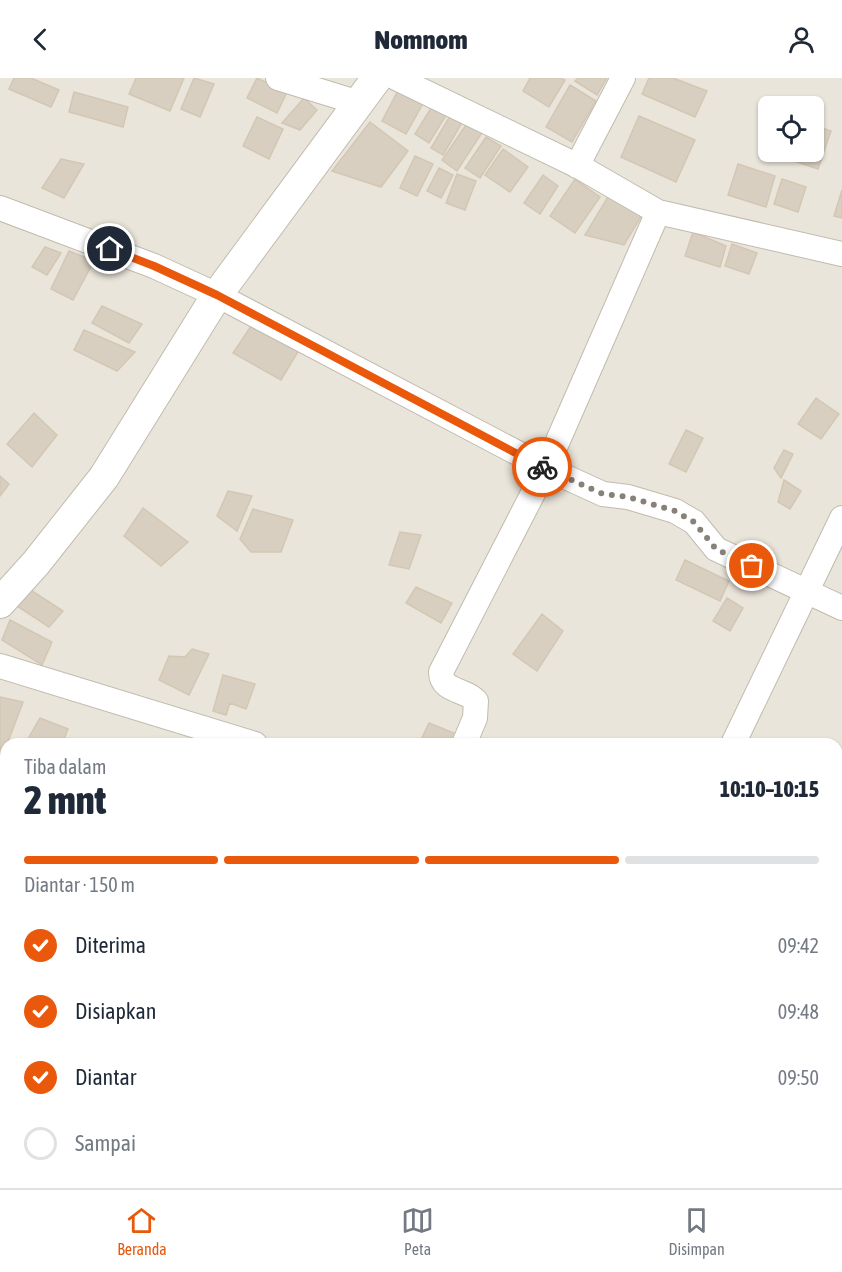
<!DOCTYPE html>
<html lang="id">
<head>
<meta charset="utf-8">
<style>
  :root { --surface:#fff; --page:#f6f6f7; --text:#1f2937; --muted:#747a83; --line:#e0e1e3; --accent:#ea580c }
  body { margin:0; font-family:"Asap Condensed",sans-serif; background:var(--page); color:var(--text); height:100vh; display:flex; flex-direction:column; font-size:22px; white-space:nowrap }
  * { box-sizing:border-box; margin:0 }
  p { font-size:20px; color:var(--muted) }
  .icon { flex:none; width:33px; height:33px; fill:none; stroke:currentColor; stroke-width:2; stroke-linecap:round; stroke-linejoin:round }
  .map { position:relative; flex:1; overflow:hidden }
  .panel { position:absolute; left:0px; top:660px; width:843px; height:450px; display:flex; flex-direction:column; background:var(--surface); border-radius:18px 18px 0 0; box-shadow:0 2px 4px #0004 }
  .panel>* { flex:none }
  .buttons { position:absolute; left:758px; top:18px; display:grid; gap:12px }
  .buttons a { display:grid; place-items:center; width:66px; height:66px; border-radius:9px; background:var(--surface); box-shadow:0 2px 4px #0004; font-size:30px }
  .pin { position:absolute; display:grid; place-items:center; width:51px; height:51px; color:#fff; margin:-26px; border:3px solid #fff; border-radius:50%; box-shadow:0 2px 6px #0007 }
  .courier { position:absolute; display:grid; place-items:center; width:60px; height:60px; margin:-30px; border:4px solid #ea580c; border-radius:50%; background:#fff; color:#222; box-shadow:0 2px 8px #0007 }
  .head em { font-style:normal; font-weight:800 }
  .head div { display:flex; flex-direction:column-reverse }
  .head { display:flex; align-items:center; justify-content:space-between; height:102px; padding:0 24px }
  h1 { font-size:39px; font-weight:800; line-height:45px }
  .bar { display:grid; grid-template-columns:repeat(4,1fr); gap:9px 6px; align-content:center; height:72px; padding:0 24px }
  .bar i { height:8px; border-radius:4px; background:var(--line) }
  .bar .selected { background:var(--accent) }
  .bar p { grid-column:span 4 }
  ol { padding:0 24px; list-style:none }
  li { display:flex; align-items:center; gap:18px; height:66px }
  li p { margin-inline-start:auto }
  li .icon { padding:6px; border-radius:50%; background:var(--accent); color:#fff; stroke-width:4 }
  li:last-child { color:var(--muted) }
  li i { width:33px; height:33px; border:3px solid var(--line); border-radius:50% }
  header { display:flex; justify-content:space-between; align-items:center; height:78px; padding:0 24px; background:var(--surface); font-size:27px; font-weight:800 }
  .tab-bar { display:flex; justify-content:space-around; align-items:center; height:84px; border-top:2px solid var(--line); background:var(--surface); font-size:16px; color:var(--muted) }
  .tab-bar a { display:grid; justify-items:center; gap:3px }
  .tab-bar .selected { color:var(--accent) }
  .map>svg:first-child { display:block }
</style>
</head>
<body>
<header><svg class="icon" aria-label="back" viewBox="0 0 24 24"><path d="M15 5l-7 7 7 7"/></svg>Nomnom<svg class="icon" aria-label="person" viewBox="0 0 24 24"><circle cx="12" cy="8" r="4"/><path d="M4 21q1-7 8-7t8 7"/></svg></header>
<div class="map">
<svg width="842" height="1110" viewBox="0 0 842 1110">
  <rect width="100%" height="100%" fill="#f6f3ec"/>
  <path fill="#eae5da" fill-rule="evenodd" d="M 0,0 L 842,0 L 842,1110 L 271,1110 L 256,1104 L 837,1104 L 837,666 L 6,666 L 6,1104 L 72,1104 L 70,1110 L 0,1110 ZM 768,28 L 813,28 L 813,74 L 768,74 Z"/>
  <path fill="#d2eab5" d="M 72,1104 L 256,1104 L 271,1110 L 70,1110 Z"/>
  <path fill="#d8cfc1" stroke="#d3c7b4" stroke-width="1.5" d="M 14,0 L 31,0 L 59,12 L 51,29 L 9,11 Z
    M 136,0 L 184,0 L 170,33 L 129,16 Z
    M 194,0 L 214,6 L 200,39 L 181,31 Z
    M 257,0 L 287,14 L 277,35 L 247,20 Z
    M 530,0 L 561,0 L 565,2 L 549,29 L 523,13 Z
    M 578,0 L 607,0 L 597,17 L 575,3 Z
    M 649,0 L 673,0 L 707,13 L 695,39 L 642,16 Z
    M 401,7 L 426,20 L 406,56 L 382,43 Z
    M 570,7 L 596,23 L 572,64 L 546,49 Z
    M 74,14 L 128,29 L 123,49 L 69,34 Z
    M 304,20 L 317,32 L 300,52 L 282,45 Z
    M 436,22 L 450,31 L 429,65 L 415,56 Z
    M 454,31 L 466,38 L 443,77 L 431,70 Z
    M 639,38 L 695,62 L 676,104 L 621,79 Z
    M 257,39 L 283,51 L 269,81 L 243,68 Z
    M 470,41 L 485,50 L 457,93 L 442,82 Z
    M 370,44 L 408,73 L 381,109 L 332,93 Z
    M 813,47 L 831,53 L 818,91 L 794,83 L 797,74 L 813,74 Z
    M 486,59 L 501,68 L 480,100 L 465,90 Z
    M 503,71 L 528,89 L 510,114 L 485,97 Z
    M 415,78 L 433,86 L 417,118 L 400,110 Z
    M 61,81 L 84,86 L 64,120 L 42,110 Z
    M 738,86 L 775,98 L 766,129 L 728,117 Z
    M 439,90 L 453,97 L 441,120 L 427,113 Z
    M 457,96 L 476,103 L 465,132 L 446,125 Z
    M 543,97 L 558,108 L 540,136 L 524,125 Z
    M 575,101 L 600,119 L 575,155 L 550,138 Z
    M 782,101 L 806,109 L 798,134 L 774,126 Z
    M 842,112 L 842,140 L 834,138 Z
    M 609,117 L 642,137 L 624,167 L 585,157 Z
    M 693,154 L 726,168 L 720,189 L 685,178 Z
    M 732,166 L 757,175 L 749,196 L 725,188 Z
    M 45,169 L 61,175 L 47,197 L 32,189 Z
    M 69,173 L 94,183 L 73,222 L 51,211 Z
    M 102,228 L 142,246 L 129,265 L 92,245 Z
    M 253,245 L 299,272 L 281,302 L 233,275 Z
    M 84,252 L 135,274 L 117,293 L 74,272 Z
    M 816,320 L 839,336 L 821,361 L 798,346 Z
    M 34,335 L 57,357 L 32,389 L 7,366 Z
    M 686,352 L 703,360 L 686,394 L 669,386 Z
    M 784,372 L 793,376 L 781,400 L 774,390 Z
    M 0,398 L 9,406 L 0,418 Z
    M 784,402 L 801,413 L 790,431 L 778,424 Z
    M 228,413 L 252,418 L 237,453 L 217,438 Z
    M 143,430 L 188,464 L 161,488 L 124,458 Z
    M 253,431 L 293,442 L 281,474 L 251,474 L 240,461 Z
    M 400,454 L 421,457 L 409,491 L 389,487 Z
    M 685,482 L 729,503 L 720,523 L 676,502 Z
    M 416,509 L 452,525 L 441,545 L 406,525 Z
    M 29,511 L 63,533 L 49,549 L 17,528 Z
    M 727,520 L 743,530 L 730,553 L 713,543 Z
    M 542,536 L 563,553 L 537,593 L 513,576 Z
    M 10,542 L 52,564 L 42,587 L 2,562 Z
    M 192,571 L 209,576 L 189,617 L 159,602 L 169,578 L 185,579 Z
    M 223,597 L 255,606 L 246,631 L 230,625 L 226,637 L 213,633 Z
    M 0,619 L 23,624 L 0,685 Z
    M 40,640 L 68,651 L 62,666 L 25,666 Z
    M 429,645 L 456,656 L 452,666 L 419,666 Z
    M 0,799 L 6,801 L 6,833 L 0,832 Z
    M 0,963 L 6,968 L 6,990 L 0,996 Z"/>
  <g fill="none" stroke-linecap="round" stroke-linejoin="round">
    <defs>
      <path id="minor" d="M 278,0 L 359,25
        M 396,0 L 580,89 L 658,134 L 842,176
        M 577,88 L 623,0
        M 0,130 L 154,188 L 217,217 L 546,390 L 603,416 L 628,419 L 675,433 L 694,444 L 716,471 L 842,530
        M 0,588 L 255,666
        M 464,666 L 475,640 L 476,623 C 466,611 441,614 441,594 L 546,390 L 658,134
        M 733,666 L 842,440
        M 837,740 L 842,742
        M 837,859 L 842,848
        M 837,885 L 842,887
        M 837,933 L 842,923
        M 0,1040 L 6,1036
        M 837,1053 L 842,1054
        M 432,1104 L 443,1110
        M 494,1110 L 498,1104
        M 751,1110 L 754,1104"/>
      <path id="tertiary" d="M 0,525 L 36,485 L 104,399 L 217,217 L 377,0"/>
    </defs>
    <use href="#minor" stroke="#c2bbae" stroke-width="26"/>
    <use href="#tertiary" stroke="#c2bbae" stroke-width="32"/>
    <use href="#minor" stroke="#fff" stroke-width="24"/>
    <use href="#tertiary" stroke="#fff" stroke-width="30"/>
  </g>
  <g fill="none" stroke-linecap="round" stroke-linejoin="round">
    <path stroke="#878178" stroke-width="6" stroke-dasharray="0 10.8" d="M 542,389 L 603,416 L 628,419 L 675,433 L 694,444 L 716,471 L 752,488"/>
    <path stroke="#ea580c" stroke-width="8" d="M 110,171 L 154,188 L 217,217 L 542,389"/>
  </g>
</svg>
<div class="buttons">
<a><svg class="icon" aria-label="locate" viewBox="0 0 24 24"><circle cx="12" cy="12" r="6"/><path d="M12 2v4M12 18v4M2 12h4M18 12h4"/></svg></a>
</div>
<div class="pin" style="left:752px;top:488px;background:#ea580c"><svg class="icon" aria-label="bag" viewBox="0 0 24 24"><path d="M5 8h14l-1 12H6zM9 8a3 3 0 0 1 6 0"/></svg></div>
<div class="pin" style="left:110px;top:171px;background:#1f2937"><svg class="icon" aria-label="home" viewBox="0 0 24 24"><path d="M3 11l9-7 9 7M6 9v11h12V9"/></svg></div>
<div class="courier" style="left:542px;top:389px"><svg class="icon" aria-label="bike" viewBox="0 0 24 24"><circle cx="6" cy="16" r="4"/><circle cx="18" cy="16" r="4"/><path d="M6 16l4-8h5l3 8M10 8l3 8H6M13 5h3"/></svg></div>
<section class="panel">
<div class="head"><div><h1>2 mnt</h1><p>Tiba dalam</p></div><em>10:10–10:15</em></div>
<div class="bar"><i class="selected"></i><i class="selected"></i><i class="selected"></i><i></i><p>Diantar · 150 m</p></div>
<ol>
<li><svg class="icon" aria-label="check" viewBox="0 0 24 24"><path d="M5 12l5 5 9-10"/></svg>Diterima<p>09:42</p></li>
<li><svg class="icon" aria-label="check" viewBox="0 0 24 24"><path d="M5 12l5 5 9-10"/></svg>Disiapkan<p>09:48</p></li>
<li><svg class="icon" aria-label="check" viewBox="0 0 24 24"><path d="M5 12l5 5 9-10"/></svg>Diantar<p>09:50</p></li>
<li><i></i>Sampai</li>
</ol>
</section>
</div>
<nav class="tab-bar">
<a class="selected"><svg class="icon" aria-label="home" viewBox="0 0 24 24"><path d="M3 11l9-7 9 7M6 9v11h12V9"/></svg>Beranda</a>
<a><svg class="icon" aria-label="map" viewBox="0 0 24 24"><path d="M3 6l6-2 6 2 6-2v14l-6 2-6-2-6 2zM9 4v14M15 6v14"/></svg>Peta</a>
<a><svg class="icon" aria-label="saved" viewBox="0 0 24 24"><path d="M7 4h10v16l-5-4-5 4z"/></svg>Disimpan</a>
</nav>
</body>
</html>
